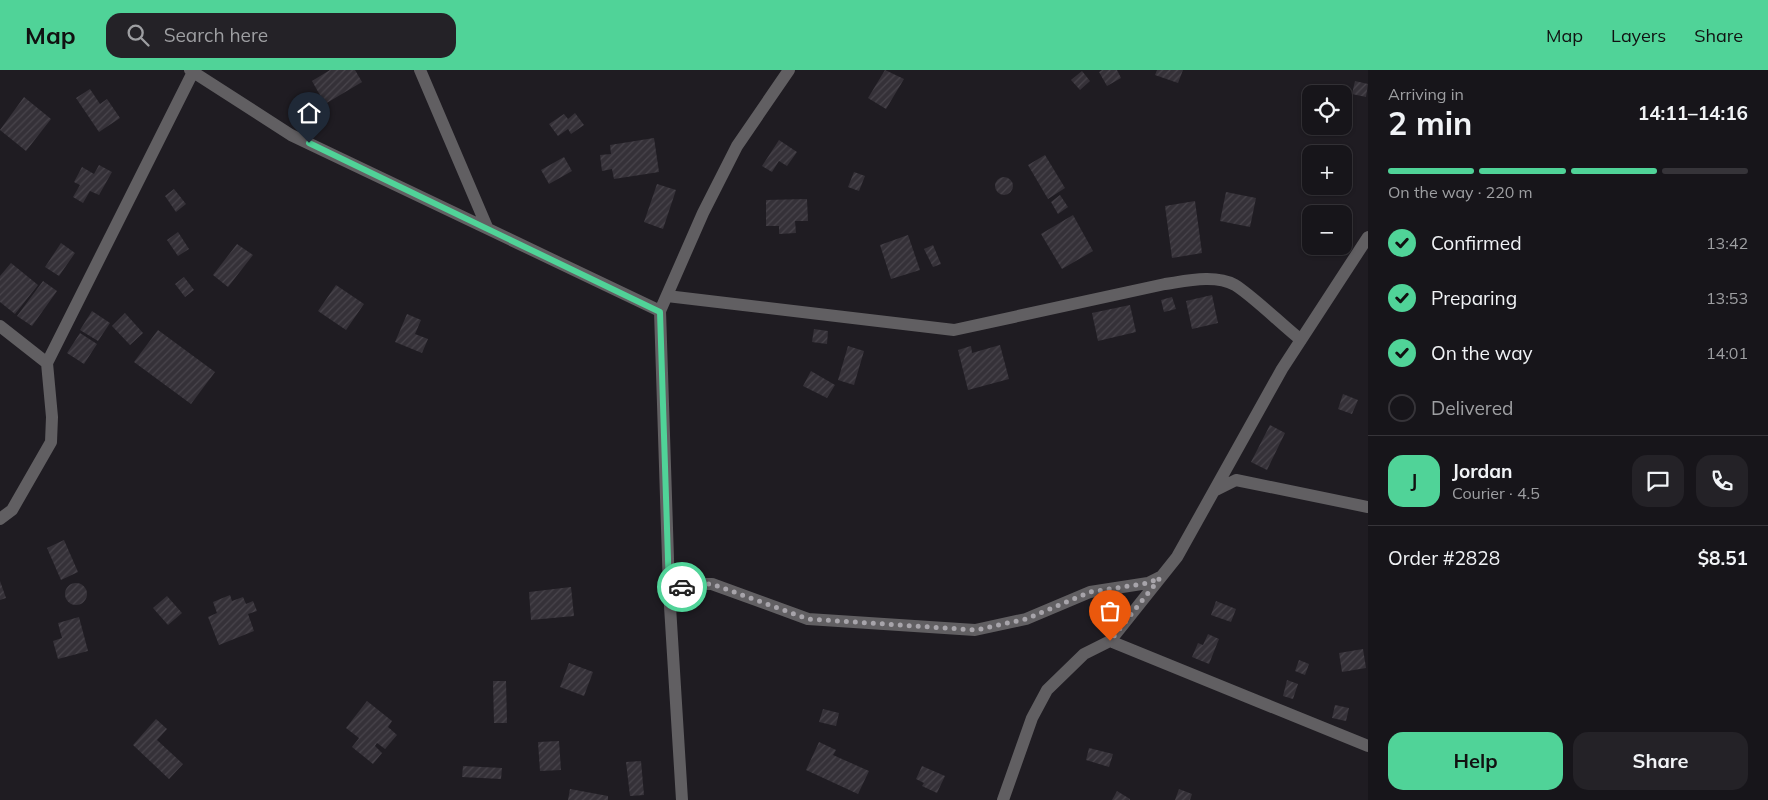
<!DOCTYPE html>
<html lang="en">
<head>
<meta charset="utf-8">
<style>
  :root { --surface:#17151a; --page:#242227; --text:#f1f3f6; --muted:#9e9fa2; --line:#363439; --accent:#50d398 }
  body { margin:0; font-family:Mulish,sans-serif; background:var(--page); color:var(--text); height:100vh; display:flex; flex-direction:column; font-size:19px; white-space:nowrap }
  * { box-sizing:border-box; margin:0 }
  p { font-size:16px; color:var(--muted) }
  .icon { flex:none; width:28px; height:28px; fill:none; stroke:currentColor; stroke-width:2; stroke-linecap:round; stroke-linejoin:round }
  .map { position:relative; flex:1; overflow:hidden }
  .details { display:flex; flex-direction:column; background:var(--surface); width:400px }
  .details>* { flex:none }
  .tools { position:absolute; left:1302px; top:15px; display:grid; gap:10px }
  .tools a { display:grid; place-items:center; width:50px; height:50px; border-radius:10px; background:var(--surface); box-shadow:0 1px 4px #0004,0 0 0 1px var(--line); font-size:25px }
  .pin { position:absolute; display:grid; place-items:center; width:42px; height:42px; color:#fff; margin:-51px -21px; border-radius:50% 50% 50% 0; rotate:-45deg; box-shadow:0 0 5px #0007 }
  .pin .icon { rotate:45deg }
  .courier { position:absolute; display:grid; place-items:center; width:50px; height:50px; margin:-25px; border:4px solid #50d398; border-radius:50%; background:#fff; color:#222; box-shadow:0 1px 6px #0007 }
  .head em { font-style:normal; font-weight:700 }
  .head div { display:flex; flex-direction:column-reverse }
  .head { display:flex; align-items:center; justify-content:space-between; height:85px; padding:0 20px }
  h1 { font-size:32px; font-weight:700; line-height:38px }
  .bar { display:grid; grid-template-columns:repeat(4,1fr); gap:8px 5px; align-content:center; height:60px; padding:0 20px }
  .bar i { height:6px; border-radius:4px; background:var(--line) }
  .bar .current { background:var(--accent) }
  .bar p { grid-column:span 4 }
  .line { display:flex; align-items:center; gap:12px; padding:0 20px; border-top:1px solid var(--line) }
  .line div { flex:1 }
  .round { display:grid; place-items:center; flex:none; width:52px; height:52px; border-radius:15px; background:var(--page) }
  ol { padding:0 20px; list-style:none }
  li { display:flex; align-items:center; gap:15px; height:55px }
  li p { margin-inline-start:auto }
  li .icon { padding:5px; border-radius:50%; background:var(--accent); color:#111; stroke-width:4 }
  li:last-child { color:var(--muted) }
  li i { width:28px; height:28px; border:2px solid var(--line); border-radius:50% }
  .button { display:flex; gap:10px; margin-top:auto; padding:10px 20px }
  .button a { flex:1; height:58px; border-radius:15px; background:var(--accent); color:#111; font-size:20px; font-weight:700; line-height:58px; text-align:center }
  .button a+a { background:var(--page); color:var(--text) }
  header { display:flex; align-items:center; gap:30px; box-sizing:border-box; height:70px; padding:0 25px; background:var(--accent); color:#111 }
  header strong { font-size:24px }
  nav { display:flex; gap:28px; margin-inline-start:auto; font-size:18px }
  .search { width:350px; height:45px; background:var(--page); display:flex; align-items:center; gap:12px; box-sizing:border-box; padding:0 18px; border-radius:15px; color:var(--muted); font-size:19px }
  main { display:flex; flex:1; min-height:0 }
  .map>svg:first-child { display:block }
</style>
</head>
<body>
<header>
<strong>Map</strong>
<div class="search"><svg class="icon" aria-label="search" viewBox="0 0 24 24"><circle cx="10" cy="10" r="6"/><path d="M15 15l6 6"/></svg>Search here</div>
<nav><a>Map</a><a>Layers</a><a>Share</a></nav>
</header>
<main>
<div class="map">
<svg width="1368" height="730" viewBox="0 0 1368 730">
  <defs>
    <pattern id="building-hatch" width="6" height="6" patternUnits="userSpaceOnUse" patternTransform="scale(1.25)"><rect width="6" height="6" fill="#353138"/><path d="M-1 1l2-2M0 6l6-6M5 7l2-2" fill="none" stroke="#49454c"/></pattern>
  </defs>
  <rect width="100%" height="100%" fill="#1f1c22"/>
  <path fill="url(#building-hatch)" d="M 330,0 L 355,0 L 362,12 L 325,34 L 312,11 Z
    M 885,0 L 904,9 L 886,39 L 868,28 Z
    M 1102,0 L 1117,0 L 1121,8 L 1107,16 L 1099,2 Z
    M 1157,0 L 1183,0 L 1178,13 L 1155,5 Z
    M 1082,1 L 1090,11 L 1080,20 L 1071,10 Z
    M 1355,11 L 1368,14 L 1366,27 L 1352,24 Z
    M 90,19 L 100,34 L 107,29 L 120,48 L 99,62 L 76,28 Z
    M 24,27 L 51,49 L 26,81 L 0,60 Z
    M 575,43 L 584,55 L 571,64 L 568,59 L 558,66 L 549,54 L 564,44 L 568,49 Z
    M 654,68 L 659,102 L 614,109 L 612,99 L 602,101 L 600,85 L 611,84 L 610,75 Z
    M 779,70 L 797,82 L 787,96 L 779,91 L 772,102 L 762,96 Z
    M 1045,85 L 1065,118 L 1048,129 L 1028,95 Z
    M 564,87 L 572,101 L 549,114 L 541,100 Z
    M 99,95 L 112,102 L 99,125 L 90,121 L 83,133 L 73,127 L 80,115 L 74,112 L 82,97 L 94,104 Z
    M 854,102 L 865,106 L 859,121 L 848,117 Z
    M995 116a9 9 0 1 1 18 0a9 9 0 1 1-18 0Z
    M 657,114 L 676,120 L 663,159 L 644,152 Z
    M 174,119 L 186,134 L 176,142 L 165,126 Z
    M 1226,122 L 1256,128 L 1250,157 L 1220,151 Z
    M 1060,125 L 1068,137 L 1058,144 L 1051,132 Z
    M 807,129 L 808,151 L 795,151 L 796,163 L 779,164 L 779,156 L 766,156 L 766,130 Z
    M 1195,131 L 1202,183 L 1172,188 L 1165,136 Z
    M 1073,145 L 1093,181 L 1062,199 L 1041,164 Z
    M 178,162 L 189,179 L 178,186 L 167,170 Z
    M 908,165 L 920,200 L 891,209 L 880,175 Z
    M 61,173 L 75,183 L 59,206 L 45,197 Z
    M 237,174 L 253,185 L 228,217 L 213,205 Z
    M 933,175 L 941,194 L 933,197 L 924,179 Z
    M 11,193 L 38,215 L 15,244 L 0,232 L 0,206 Z
    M 184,207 L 194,220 L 185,227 L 175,214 Z
    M 43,211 L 57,221 L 32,256 L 17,246 Z
    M 336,215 L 364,234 L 346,260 L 318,241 Z
    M 1212,225 L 1218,253 L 1192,259 L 1186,231 Z
    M 1172,227 L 1176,239 L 1164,242 L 1161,230 Z
    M 1130,235 L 1136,262 L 1098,271 L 1092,243 Z
    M 92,241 L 110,253 L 98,271 L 80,260 Z
    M 125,243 L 143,263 L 130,275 L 112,256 Z
    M 407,244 L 421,250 L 415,264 L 428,269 L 422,283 L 395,272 Z
    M 814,259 L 828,261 L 827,274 L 812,272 Z
    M 158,260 L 215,302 L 191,334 L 134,292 Z
    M 80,263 L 97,274 L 84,294 L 67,283 Z
    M 1000,275 L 1009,309 L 968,320 L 958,280 L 971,276 L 972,283 Z
    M 848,276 L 864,281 L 854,315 L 838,310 Z
    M 811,301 L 835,315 L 827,328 L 803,316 Z
    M 1343,324 L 1358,330 L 1352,344 L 1338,339 Z
    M 1270,355 L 1285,363 L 1267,400 L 1251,392 Z
    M 64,470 L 78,502 L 61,510 L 47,478 Z
    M 0,511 L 6,528 L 0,530 Z
    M65 524a11 11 0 1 1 22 0a11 11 0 1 1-22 0Z
    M 571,517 L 574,546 L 531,550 L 529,522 Z
    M 230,525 L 232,531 L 243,527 L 246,534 L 253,531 L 257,541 L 248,544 L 254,561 L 219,575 L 208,547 L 217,543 L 213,532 Z
    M 167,526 L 182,543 L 168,555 L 153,538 Z
    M 1216,531 L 1236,539 L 1231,552 L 1211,545 Z
    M 79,547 L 88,581 L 58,589 L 53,571 L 62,568 L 58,553 Z
    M 1208,564 L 1219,569 L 1209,594 L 1192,587 L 1198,573 L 1203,575 Z
    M 1363,579 L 1366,598 L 1342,602 L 1339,583 Z
    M 1299,590 L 1309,594 L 1305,605 L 1295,601 Z
    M 569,593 L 593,602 L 584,626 L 560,617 Z
    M 1287,610 L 1298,614 L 1293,629 L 1283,626 Z
    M 493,611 L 506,611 L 507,653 L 494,653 Z
    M 367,631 L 392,651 L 388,657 L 397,665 L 385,679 L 377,673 L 375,676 L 382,683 L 373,694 L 352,677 L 359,668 L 346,658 Z
    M 1335,635 L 1349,638 L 1346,651 L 1332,648 Z
    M 823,639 L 839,643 L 836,656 L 819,652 Z
    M 156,649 L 167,659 L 157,670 L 183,694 L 169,709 L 133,675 Z
    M 559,671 L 561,700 L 540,701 L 538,672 Z
    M 819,672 L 836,680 L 833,685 L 869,701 L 858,724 L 806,700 Z
    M 1089,678 L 1113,684 L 1109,697 L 1086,690 Z
    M 641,691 L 644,725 L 630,726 L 626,692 Z
    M 463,696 L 502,698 L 501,709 L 462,707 Z
    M 922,696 L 945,706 L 937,723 L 922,716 L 924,713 L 916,709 Z
    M 570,719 L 608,726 L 608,730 L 568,730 Z
    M 1179,719 L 1192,724 L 1190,730 L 1175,730 Z
    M 1117,721 L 1130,729 L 1130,730 L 1112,730 Z"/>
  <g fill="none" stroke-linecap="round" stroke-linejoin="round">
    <path stroke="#615f62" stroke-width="12" d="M 190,0 L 291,65 L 660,241
      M 420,0 L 487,157
      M 667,226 L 954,260 L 1165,214 C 1186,211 1215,204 1235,215 C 1254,227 1282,255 1301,270
      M 0,256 L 47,293
      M 1214,421 L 1236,410 L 1368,437
      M 0,449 L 12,440 L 51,372 L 52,347 L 47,293 L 193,2
      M 669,520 L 693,514 L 712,514 L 808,549 L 975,560 L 1026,549 L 1090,522 L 1148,513 L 1160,507
      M 1110,571 L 1368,676
      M 682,730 L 669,520 L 660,241 L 703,143 L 737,76 L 789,0
      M 1003,730 L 1032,648 L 1047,620 L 1084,584 L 1110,571 L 1177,487 L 1282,299 L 1368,167"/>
  </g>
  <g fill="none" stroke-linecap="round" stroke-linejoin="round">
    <path stroke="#a7a4aa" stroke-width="5" stroke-dasharray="0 9" d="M 682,517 L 693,514 L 712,514 L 808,549 L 976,560 L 1026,549 L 1090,522 L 1148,513 L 1160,508 L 1110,571"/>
    <path stroke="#50d398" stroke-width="6" d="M 309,73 L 660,242 L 669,520 L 682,517"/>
  </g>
</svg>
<div class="tools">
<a><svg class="icon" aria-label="locate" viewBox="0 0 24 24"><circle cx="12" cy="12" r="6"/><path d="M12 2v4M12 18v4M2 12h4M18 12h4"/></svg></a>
<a>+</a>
<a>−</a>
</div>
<div class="pin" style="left:1110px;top:571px;background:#ea580c"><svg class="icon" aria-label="bag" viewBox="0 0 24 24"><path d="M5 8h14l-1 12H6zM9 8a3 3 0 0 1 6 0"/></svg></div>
<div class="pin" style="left:309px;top:73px;background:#1f2937"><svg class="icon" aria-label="home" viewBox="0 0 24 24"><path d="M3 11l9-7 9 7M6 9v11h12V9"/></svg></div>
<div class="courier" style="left:682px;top:517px"><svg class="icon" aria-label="car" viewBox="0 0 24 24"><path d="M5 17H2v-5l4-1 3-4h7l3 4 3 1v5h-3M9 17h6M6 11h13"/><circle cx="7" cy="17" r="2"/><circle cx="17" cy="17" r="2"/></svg></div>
</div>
<section class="details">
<div class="head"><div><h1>2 min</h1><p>Arriving in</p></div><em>14:11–14:16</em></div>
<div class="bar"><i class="current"></i><i class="current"></i><i class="current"></i><i></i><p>On the way · 220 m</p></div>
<ol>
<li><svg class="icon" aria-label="check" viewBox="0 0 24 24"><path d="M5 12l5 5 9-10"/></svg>Confirmed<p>13:42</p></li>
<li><svg class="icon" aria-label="check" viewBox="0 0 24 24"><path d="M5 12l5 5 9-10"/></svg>Preparing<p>13:53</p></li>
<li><svg class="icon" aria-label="check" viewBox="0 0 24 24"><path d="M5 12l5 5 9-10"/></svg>On the way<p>14:01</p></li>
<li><i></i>Delivered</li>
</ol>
<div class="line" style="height:90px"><b class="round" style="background:var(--accent);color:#111">J</b><div><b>Jordan</b><p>Courier · 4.5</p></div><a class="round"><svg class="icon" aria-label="chat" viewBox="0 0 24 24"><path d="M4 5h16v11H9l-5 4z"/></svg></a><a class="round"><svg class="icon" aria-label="phone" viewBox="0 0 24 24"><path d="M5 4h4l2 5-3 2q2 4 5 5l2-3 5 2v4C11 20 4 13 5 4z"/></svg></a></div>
<div class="line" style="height:65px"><div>Order #2828</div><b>$8.51</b></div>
<div class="button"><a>Help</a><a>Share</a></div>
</section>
</main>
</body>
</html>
